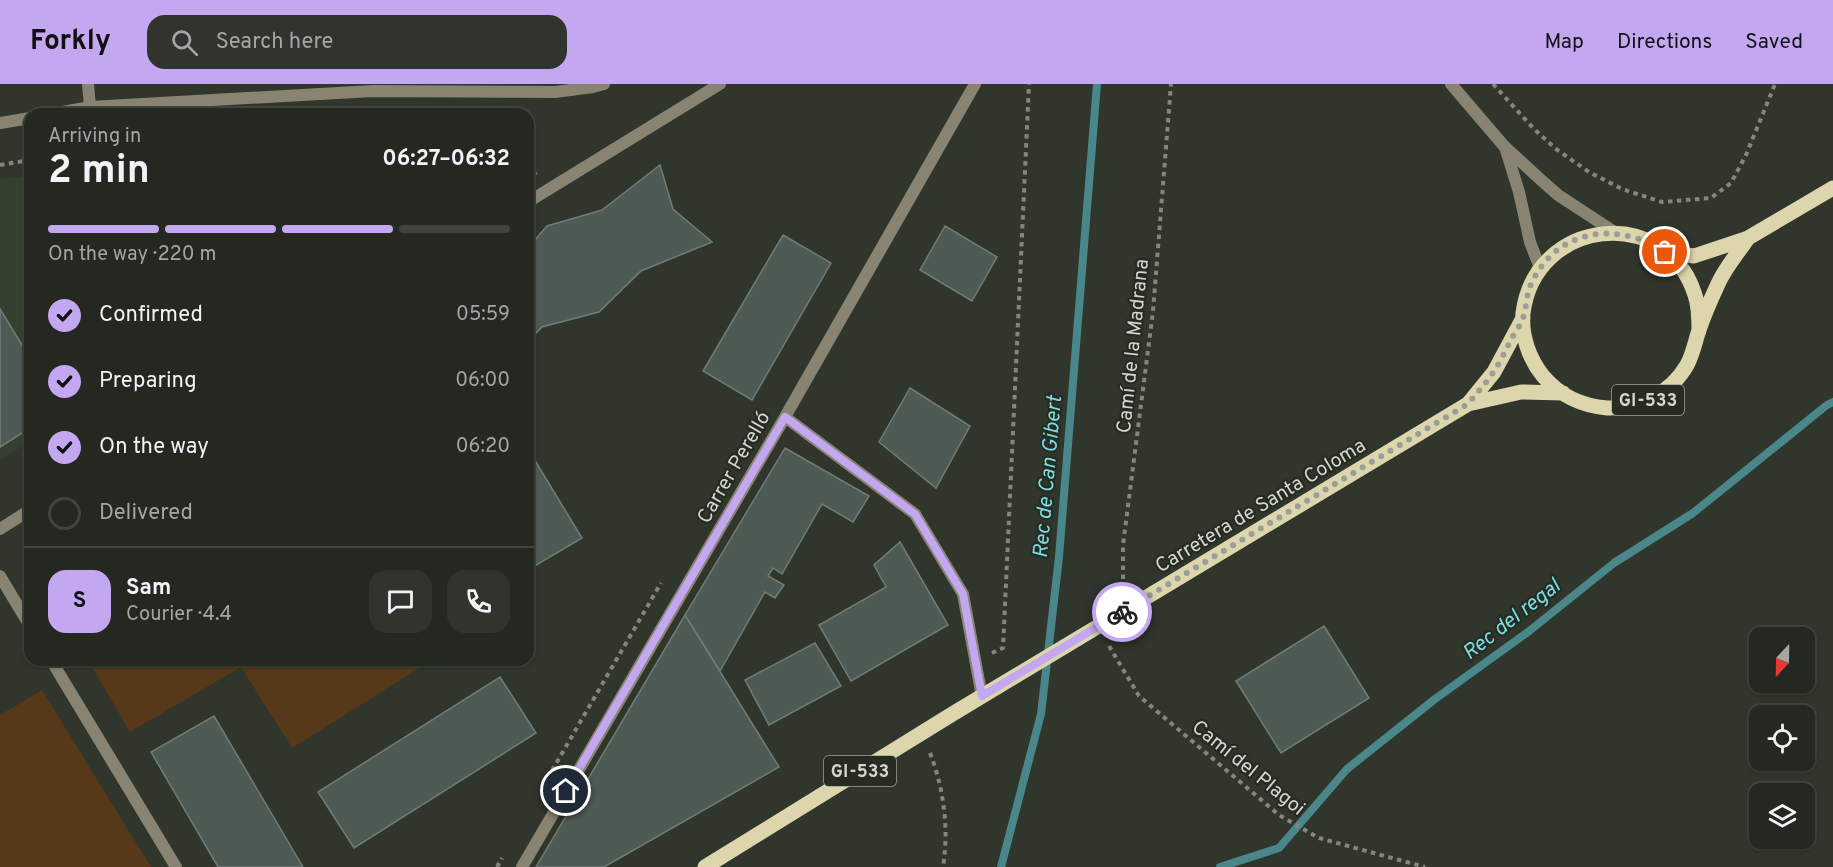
<!DOCTYPE html>
<html lang="en">
<head>
<meta charset="utf-8">
<style>
  :root { --surface:#242820; --page:#30342d; --text:#f1f3f6; --muted:#a3a6a5; --line:#41443e; --accent:#c4a7f1 }
  body { margin:0; font-family:Overpass,sans-serif; background:var(--page); color:var(--text); height:100vh; display:flex; flex-direction:column; font-size:22px; white-space:nowrap }
  * { box-sizing:border-box; margin:0 }
  p { font-size:20px; color:var(--muted) }
  .icon { flex:none; width:33px; height:33px; fill:none; stroke:currentColor; stroke-width:2; stroke-linecap:round; stroke-linejoin:round }
  .map { position:relative; flex:1; overflow:hidden }
  .details { position:absolute; left:24px; top:24px; width:510px; height:558px; display:flex; flex-direction:column; background:var(--surface); border-radius:18px; box-shadow:0 2px 4px #0004,0 0 0 2px var(--line) }
  .details>* { flex:none }
  .needle { width:39px; rotate:202deg }
  .buttons { position:absolute; left:1749px; top:543px; display:grid; gap:12px }
  .buttons a { display:grid; place-items:center; width:66px; height:66px; border-radius:12px; background:var(--surface); box-shadow:0 2px 4px #0004,0 0 0 2px var(--line); font-size:30px }
  .pin { position:absolute; display:grid; place-items:center; width:51px; height:51px; color:#fff; margin:-26px; border:3px solid #fff; border-radius:50%; box-shadow:0 2px 6px #0007 }
  .courier { position:absolute; display:grid; place-items:center; width:60px; height:60px; margin:-30px; border:4px solid #c4a7f1; border-radius:50%; background:#fff; color:#222; box-shadow:0 2px 8px #0007 }
  .summary em { font-style:normal; font-weight:700 }
  .summary div { display:flex; flex-direction:column-reverse }
  .summary { display:flex; align-items:center; justify-content:space-between; height:102px; padding:0 24px }
  h1 { font-size:39px; font-weight:700; line-height:45px }
  .bar { display:grid; grid-template-columns:repeat(4,1fr); gap:9px 6px; align-content:center; height:72px; padding:0 24px }
  .bar i { height:8px; border-radius:4px; background:var(--line) }
  .bar .current { background:var(--accent) }
  .bar p { grid-column:span 4 }
  .line { display:flex; align-items:center; gap:15px; padding:0 24px; border-top:2px solid var(--line) }
  .line div { flex:1 }
  .round { display:grid; place-items:center; flex:none; width:63px; height:63px; border-radius:18px; background:var(--page) }
  ol { padding:0 24px; list-style:none }
  li { display:flex; align-items:center; gap:18px; height:66px }
  li p { margin-inline-start:auto }
  li .icon { padding:6px; border-radius:50%; background:var(--accent); color:#111; stroke-width:4 }
  li:last-child { color:var(--muted) }
  li i { width:33px; height:33px; border:3px solid var(--line); border-radius:50% }
  header { display:flex; align-items:center; gap:36px; box-sizing:border-box; height:84px; padding:0 30px; background:var(--accent); color:#111 }
  header strong { font-size:28px }
  nav { display:flex; gap:33px; margin-inline-start:auto; font-size:21px }
  .search { width:420px; height:54px; background:var(--page); display:flex; align-items:center; gap:15px; box-sizing:border-box; padding:0 21px; border-radius:18px; color:var(--muted); font-size:22px }
  .map>svg:first-child { display:block }
</style>
</head>
<body>
<header>
<strong>Forkly</strong>
<div class="search"><svg class="icon" aria-label="search" viewBox="0 0 24 24"><circle cx="10" cy="10" r="6"/><path d="M15 15l6 6"/></svg>Search here</div>
<nav><a>Map</a><a>Directions</a><a>Saved</a></nav>
</header>
<div class="map">
<svg width="1833" height="783" viewBox="0 0 1833 783">
  <rect width="100%" height="100%" fill="#30362b"/>
  <path fill="#36402f" d="M 30,92 L 30,357 L 0,376 L 0,95 Z"/>
  <path fill="#573818" d="M 88,576 L 432,576 L 292,664 L 241,583 L 130,648 Z
    M 42,606 L 151,783 L 0,783 L 0,631 Z"/>
  <g fill="none" stroke-linecap="round" stroke-linejoin="round">
    <path stroke="#49878a" stroke-width="8" d="M 1001,783 L 1041,630 L 1059,473 L 1097,0
      M 1220,783 L 1279,764 L 1347,685 L 1435,615 L 1528,548 L 1614,479 L 1693,429 L 1827,321 L 1833,318"/>
  </g>
  <path fill="#4e5b55" stroke="#6f7d76" stroke-width="1.5" d="M 660,81 L 673,125 L 712,158 L 641,187 L 599,228 L 542,243 L 528,257 L 528,164 L 547,142 L 602,126 Z
    M 945,142 L 997,173 L 972,217 L 920,186 Z
    M 783,151 L 831,179 L 752,316 L 703,287 Z
    M 0,225 L 30,274 L 30,344 L 0,363 Z
    M 910,304 L 970,342 L 936,404 L 879,358 Z
    M 785,364 L 869,412 L 853,438 L 822,420 L 782,490 L 773,484 L 768,492 L 784,501 L 775,514 L 765,508 L 720,587 L 685,531 Z
    M 528,365 L 582,454 L 528,486 Z
    M 900,458 L 948,541 L 851,597 L 819,541 L 886,503 L 874,481 Z
    M 685,531 L 779,683 L 604,783 L 536,783 Z
    M 1324,542 L 1369,614 L 1281,669 L 1236,597 Z
    M 815,559 L 841,602 L 769,641 L 745,596 Z
    M 500,593 L 536,649 L 354,764 L 318,708 Z
    M 214,632 L 303,783 L 218,783 L 151,668 Z"/>
  <g fill="none" stroke-linecap="round" stroke-linejoin="round">
    <path stroke="#83877f" stroke-width="4" stroke-dasharray="4.5 4.5" stroke-linecap="butt" d="M 1493,0 L 1534,45 L 1556,65 L 1589,88 L 1622,105 L 1662,118 L 1711,114 L 1731,99 L 1746,71 L 1775,0
      M 528,80 L 536,91
      M 0,81 L 30,76
      M 1123,504 L 1123,461 L 1153,227 L 1171,0
      M 1109,562 L 1139,612 L 1279,731 L 1319,754 L 1425,783
      M 992,569 L 1003,564 L 1029,0
      M 930,669 C 944,705 949,745 943,783
      M 543,702 L 661,499
      M 497,783 L 502,774"/>
    <path stroke="#888471" stroke-width="12" d="M 88,0 L 90,23
      M 1451,0 L 1504,62 L 1541,96 L 1558,111 L 1616,149
      M 52,30 L 90,23 L 373,7 L 555,8 L 593,3 L 604,0
      M 0,39 L 30,34
      M 1505,63 L 1519,108 L 1530,158 L 1540,184
      M 528,118 L 720,0
      M 785,333 L 915,430 L 963,510 L 982,613
      M 0,445 L 30,426
      M 0,492 L 30,542
      M 51,576 L 176,783
      M 522,783 L 785,333 L 975,0"/>
    <path stroke="#ddd5ac" stroke-width="15" d="M 1665,168 L 1694,172 L 1748,154 L 1833,104
      M 1699,247 C 1699,234 1699,222 1695,211 C 1666,119 1535,134 1523,229 C 1521,251 1529,275 1543,292 C 1559,311 1582,322 1607,324 C 1639,325 1671,309 1687,281 C 1693,270 1695,258 1699,246 C 1704,231 1711,215 1718,200 C 1725,184 1738,169 1748,154
      M 1468,320 L 1494,288 L 1523,234
      M 705,783 L 954,629 L 1468,320 L 1521,308 L 1563,309"/>
  </g>
  <g fill="none" stroke-linecap="round" stroke-linejoin="round">
    <path stroke="#9a9e96" stroke-width="6" stroke-dasharray="0 10.8" d="M 1122,528 L 1468,320 C 1477,309 1487,298 1494,287 C 1501,277 1506,265 1512,254 C 1515,248 1521,241 1523,234 C 1527,222 1526,210 1532,198 C 1558,144 1618,137 1665,168"/>
    <path stroke="#c4a7f1" stroke-width="8" d="M 566,707 L 785,333 L 915,430 L 963,510 L 982,612 L 1122,528"/>
  </g>
  <g text-anchor="middle" stroke-width="4.5" stroke-linejoin="round" paint-order="stroke">
    <g fill="#262c22" stroke="#9fa39c" stroke-width="1.5">
      <rect x="1612" y="301" width="72" height="30" rx="4.5"/>
      <rect x="824" y="672" width="72" height="30" rx="4.5"/>
    </g>
    <g font-size="18" font-weight="bold" fill="#d3d6d0">
      <text x="1648" y="322">GI-533</text>
      <text x="860" y="693">GI-533</text>
    </g>
    <g font-size="20" fill="#d3d6d0" stroke="#262c22">
      <text transform="translate(1132 262) rotate(-84)" y="7">Camí de la Madrana</text>
      <text transform="translate(733 383) rotate(-60)" y="7">Carrer Perelló</text>
      <text transform="translate(1260 421) rotate(-31)" y="7">Carretera de Santa Coloma</text>
      <text transform="translate(1249 683) rotate(39)" y="7">Camí del Plagoi</text>
    </g>
    <g font-size="21" font-style="italic" fill="#7adee3" stroke="#262c22">
      <text transform="translate(1047 393) rotate(-85)" y="7">Rec de Can Gibert</text>
      <text transform="translate(1511 535) rotate(-38)" y="7">Rec del regal</text>
    </g>
  </g>
</svg>
<div class="buttons">
<a><svg class="needle" viewBox="-14 -14 28 28"><path d="M0-13l5 13h-10z" fill="#e53935"/><path d="M0 13l5-13h-10z" fill="#a3a6a5"/></svg></a>
<a><svg class="icon" aria-label="locate" viewBox="0 0 24 24"><circle cx="12" cy="12" r="6"/><path d="M12 2v4M12 18v4M2 12h4M18 12h4"/></svg></a>
<a><svg class="icon" aria-label="layers" viewBox="0 0 24 24"><path d="M12 4l9 5-9 5-9-5zM3 14l9 5 9-5"/></svg></a>
</div>
<div class="pin" style="left:1665px;top:168px;background:#ea580c"><svg class="icon" aria-label="bag" viewBox="0 0 24 24"><path d="M5 8h14l-1 12H6zM9 8a3 3 0 0 1 6 0"/></svg></div>
<div class="pin" style="left:566px;top:707px;background:#1f2937"><svg class="icon" aria-label="home" viewBox="0 0 24 24"><path d="M3 11l9-7 9 7M6 9v11h12V9"/></svg></div>
<div class="courier" style="left:1122px;top:528px"><svg class="icon" aria-label="bike" viewBox="0 0 24 24"><circle cx="6" cy="16" r="4"/><circle cx="18" cy="16" r="4"/><path d="M6 16l4-8h5l3 8M10 8l3 8H6M13 5h3"/></svg></div>
<section class="details">
<div class="summary"><div><h1>2 min</h1><p>Arriving in</p></div><em>06:27–06:32</em></div>
<div class="bar"><i class="current"></i><i class="current"></i><i class="current"></i><i></i><p>On the way · 220 m</p></div>
<ol>
<li><svg class="icon" aria-label="check" viewBox="0 0 24 24"><path d="M5 12l5 5 9-10"/></svg>Confirmed<p>05:59</p></li>
<li><svg class="icon" aria-label="check" viewBox="0 0 24 24"><path d="M5 12l5 5 9-10"/></svg>Preparing<p>06:00</p></li>
<li><svg class="icon" aria-label="check" viewBox="0 0 24 24"><path d="M5 12l5 5 9-10"/></svg>On the way<p>06:20</p></li>
<li><i></i>Delivered</li>
</ol>
<div class="line" style="height:108px"><b class="round" style="background:var(--accent);color:#111">S</b><div><b>Sam</b><p>Courier · 4.4</p></div><a class="round"><svg class="icon" aria-label="chat" viewBox="0 0 24 24"><path d="M4 5h16v11H9l-5 4z"/></svg></a><a class="round"><svg class="icon" aria-label="phone" viewBox="0 0 24 24"><path d="M5 4h4l2 5-3 2q2 4 5 5l2-3 5 2v4C11 20 4 13 5 4z"/></svg></a></div>
</section>
</div>
</body>
</html>
